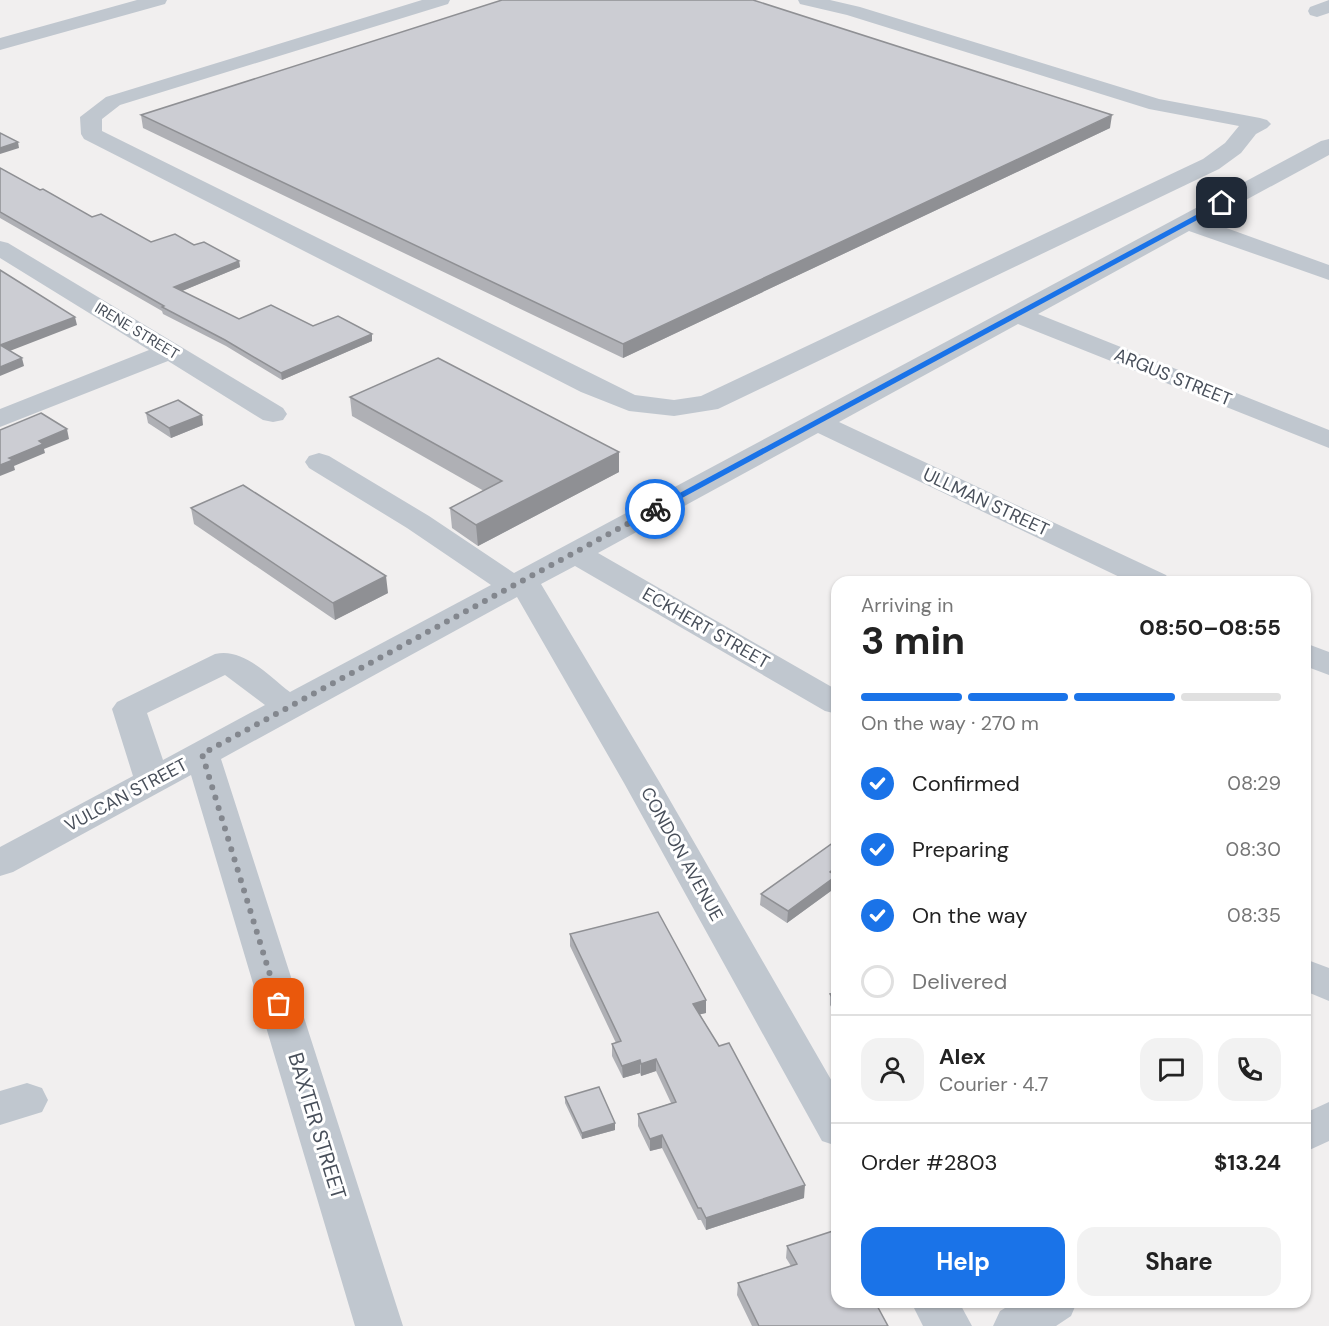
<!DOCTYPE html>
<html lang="en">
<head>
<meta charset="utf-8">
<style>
  :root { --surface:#fff; --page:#f2f2f2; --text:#222; --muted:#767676; --line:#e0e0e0; --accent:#1a73e8 }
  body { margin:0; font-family:"DM Sans",sans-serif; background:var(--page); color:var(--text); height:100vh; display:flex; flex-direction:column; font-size:22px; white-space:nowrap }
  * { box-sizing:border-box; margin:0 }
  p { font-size:20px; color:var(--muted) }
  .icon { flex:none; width:33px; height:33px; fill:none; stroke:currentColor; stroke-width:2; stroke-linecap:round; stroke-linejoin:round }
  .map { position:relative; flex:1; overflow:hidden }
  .side { position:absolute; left:831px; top:576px; width:480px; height:732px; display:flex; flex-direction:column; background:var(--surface); border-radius:18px; box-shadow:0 2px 4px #0004 }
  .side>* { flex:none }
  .pin { position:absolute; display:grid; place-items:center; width:51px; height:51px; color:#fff; margin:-26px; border-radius:12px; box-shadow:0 3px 9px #0006 }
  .courier { position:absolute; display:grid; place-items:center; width:60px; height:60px; margin:-30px; border:4px solid #1a73e8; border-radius:50%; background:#fff; color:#222; box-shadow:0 2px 8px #0007 }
  .head em { font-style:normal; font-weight:700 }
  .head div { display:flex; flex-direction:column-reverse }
  .head { display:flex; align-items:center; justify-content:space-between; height:102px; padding:0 30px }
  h1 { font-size:39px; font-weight:700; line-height:45px }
  .bar { display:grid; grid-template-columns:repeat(4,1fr); gap:9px 6px; align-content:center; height:72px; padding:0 30px }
  .bar i { height:8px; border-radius:4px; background:var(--line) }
  .bar .on { background:var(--accent) }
  .bar p { grid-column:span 4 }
  .line { display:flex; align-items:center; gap:15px; padding:0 30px; border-top:2px solid var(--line) }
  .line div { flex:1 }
  .round { display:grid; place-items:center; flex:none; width:63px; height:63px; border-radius:18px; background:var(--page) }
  ol { padding:0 30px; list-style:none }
  li { display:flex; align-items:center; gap:18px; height:66px }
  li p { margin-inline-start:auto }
  li .icon { padding:6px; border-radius:50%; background:var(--accent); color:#fff; stroke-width:4 }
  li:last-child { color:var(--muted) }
  li i { width:33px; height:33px; border:3px solid var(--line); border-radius:50% }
  .action { display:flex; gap:12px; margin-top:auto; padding:12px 30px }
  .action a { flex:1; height:69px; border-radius:18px; background:var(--accent); color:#fff; font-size:24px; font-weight:700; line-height:69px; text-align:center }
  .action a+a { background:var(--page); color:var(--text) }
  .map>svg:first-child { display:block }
</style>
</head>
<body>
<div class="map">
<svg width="1329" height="1326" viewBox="0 0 1329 1326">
  <rect width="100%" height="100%" fill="#f1efef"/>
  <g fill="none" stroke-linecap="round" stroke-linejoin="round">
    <path fill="#c0c7cf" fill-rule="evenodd" d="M 137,0 L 167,0 L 165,4 L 0,50 L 0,38 Z
      M 422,0 L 450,0 L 448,4 L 120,105 L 102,119 L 102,131 L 635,395 L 674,400 L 701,396 L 1203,159 L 1225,143 L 1239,126 L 1149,109 L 847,15 L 800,4 L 798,0 L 830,0 L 860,7 L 1159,99 L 1260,118 L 1267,120 L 1271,124 L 1267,128 L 1256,134 L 1241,153 L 1219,169 L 718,409 L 674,416 L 629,411 L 581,392 L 84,139 L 81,134 L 80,117 L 106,97 Z
      M 1329,0 L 1329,13 L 1317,17 L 1310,15 L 1308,11 L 1310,7 Z
      M 1329,139 L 1329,155 L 1207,221 L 1329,265 L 1329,280 L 1189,231 L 1038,314 L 1329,430 L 1329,448 L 1018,324 L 839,422 L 1166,575 L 1171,582 L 1130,582 L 818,433 L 598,553 L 837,690 L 837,714 L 825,711 L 575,566 L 541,584 L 660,783 L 837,1090 L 837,1146 L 822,1141 L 624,783 L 517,597 L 221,759 L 403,1326 L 355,1326 L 191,775 L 13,872 L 0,876 L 0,847 L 133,776 L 112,709 L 117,702 L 215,654 C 243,647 269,676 290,692 L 491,585 L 407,528 L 309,468 L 305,462 L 309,456 L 319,453 L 329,456 L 429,516 L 514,573 L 1321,141 ZM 225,675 L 265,705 L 163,760 L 147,713 Z
      M 0,241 L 8,243 L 283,408 L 287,414 L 283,420 L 273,422 L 263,420 L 168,361 L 0,427 L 0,409 L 149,350 L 0,258 Z
      M 1305,643 L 1329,652 L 1329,675 L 1305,666 Z
      M 1305,959 L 1329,968 L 1329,1001 L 1305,991 Z
      M 27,1083 L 42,1088 L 48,1100 L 42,1112 L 0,1125 L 0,1091 Z
      M 1329,1102 L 1329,1141 L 1305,1152 L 1305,1113 Z
      M 911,1302 L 959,1302 L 972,1326 L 923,1326 Z
      M 1015,1302 L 1077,1302 L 1071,1316 L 1056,1326 L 993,1326 L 1000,1311 Z"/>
  </g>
  <path fill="#afb0b5" d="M 141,115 L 1110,128 L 623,358 L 143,128 Z
    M 0,168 L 40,190 L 92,217 L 151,242 L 194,245 L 239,261 L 240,267 L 182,291 L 239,319 L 313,326 L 372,341 L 282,380 L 226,346 L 163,314 L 162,311 L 0,218 Z
    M 350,397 L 619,452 L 619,472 L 478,546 L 452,528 L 450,508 L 484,491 L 352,416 Z
    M 146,413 L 203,425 L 171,438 L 148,423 Z
    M 191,508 L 388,593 L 335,620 L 194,524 Z
    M 837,840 L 837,877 L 836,878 L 835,888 L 787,923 L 760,905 L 761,894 Z
    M 570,934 L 706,1013 L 700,1014 L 804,1198 L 706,1230 L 701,1220 L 698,1220 L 662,1148 L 650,1151 L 638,1126 L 638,1114 L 671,1103 L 656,1071 L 641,1076 L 640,1073 L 623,1078 L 612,1056 L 612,1044 L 616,1043 L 570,946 Z
    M 837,992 L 837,1017 L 830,1005 L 830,994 Z
    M 565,1097 L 615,1130 L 582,1139 L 565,1103 Z
    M 787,1246 L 888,1326 L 752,1326 L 737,1295 L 738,1283 L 791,1266 L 786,1258 Z"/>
  <path fill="#8f9094" d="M 1112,115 L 1110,128 L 623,358 L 623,344 Z
    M 18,142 L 19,148 L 0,154 L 0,148 Z
    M 239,261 L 240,267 L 175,294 L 174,287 Z
    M 75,317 L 77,325 L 2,354 L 0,345 Z
    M 372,334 L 372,341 L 282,380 L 281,373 Z
    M 22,358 L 24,366 L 0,376 L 0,367 Z
    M 202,415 L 203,425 L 171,438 L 169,428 Z
    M 67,429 L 69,439 L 44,449 L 45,453 L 14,466 L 15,470 L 0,476 L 0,465 L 9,458 L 39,441 Z
    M 619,452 L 619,472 L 478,546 L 476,525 Z
    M 386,576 L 388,593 L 335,620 L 333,603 Z
    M 837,866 L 837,877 L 836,878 L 835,888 L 787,923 L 788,911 L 830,872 Z
    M 706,1000 L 706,1013 L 693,1016 L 693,1004 Z
    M 656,1059 L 656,1071 L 641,1076 L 641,1064 Z
    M 640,1060 L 640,1073 L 623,1078 L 622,1066 Z
    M 615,1123 L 615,1130 L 582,1139 L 582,1133 Z
    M 662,1135 L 662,1148 L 650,1151 L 650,1139 Z
    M 805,1185 L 804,1198 L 706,1230 L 706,1218 Z"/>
  <path fill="#cccdd3" stroke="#8f9094" stroke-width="1.5" d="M 502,0 L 753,0 L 1112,115 L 623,344 L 141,115 Z
    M 0,133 L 18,142 L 0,148 Z
    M 0,168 L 40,190 L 43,189 L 92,217 L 101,214 L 151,242 L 175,234 L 194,245 L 204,242 L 239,261 L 174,287 L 239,319 L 271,305 L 313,326 L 338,316 L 372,334 L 281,373 L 225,340 L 162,307 L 164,306 L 0,212 Z
    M 0,270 L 75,317 L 0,345 L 22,358 L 0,367 Z
    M 438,358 L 619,452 L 476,525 L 450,508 L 502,481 L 350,397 Z
    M 178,400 L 202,415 L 169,428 L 146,413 Z
    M 41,413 L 67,429 L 39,441 L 43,444 L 9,458 L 13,460 L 0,465 L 0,430 Z
    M 243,485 L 386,576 L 333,603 L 191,508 Z
    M 837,840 L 837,866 L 830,872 L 836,876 L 788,911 L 761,894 Z
    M 658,912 L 706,1000 L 693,1004 L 719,1046 L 729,1043 L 805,1185 L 706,1218 L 701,1208 L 698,1208 L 662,1135 L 650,1139 L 638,1114 L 676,1102 L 656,1059 L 641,1064 L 640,1060 L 622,1066 L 612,1044 L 621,1041 L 570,934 Z
    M 837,992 L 837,1005 L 830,994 Z
    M 599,1087 L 615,1123 L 582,1133 L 565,1097 Z
    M 836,1230 L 837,1232 L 837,1302 L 875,1302 L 888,1326 L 759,1326 L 738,1283 L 797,1264 L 787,1246 Z"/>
  <path fill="#1a73e8" d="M 1222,201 L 1225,205 L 658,511 L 650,509 Z"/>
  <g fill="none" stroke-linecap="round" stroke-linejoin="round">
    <path stroke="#83878e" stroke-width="6" stroke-dasharray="0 10.8" d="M 279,1004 L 202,754 L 655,509"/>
  </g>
  <g text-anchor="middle" stroke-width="6" stroke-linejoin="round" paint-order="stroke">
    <g font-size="15" fill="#484f5a" stroke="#fff">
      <text transform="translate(137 331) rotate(31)" y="5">IRENE STREET</text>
    </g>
    <g font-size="18" fill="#484f5a" stroke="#fff">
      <text transform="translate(1173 377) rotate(22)" y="6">ARGUS STREET</text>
      <text transform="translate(986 502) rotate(25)" y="6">ULLMAN STREET</text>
      <text transform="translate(706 628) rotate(30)" y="6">ECKHERT STREET</text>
      <text transform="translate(126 795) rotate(-28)" y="6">VULCAN STREET</text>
      <text transform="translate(682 854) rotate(61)" y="6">CONDON AVENUE</text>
    </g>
    <g font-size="21" fill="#484f5a" stroke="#fff">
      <text transform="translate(317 1126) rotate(73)" y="7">BAXTER STREET</text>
    </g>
  </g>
</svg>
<div class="pin" style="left:279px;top:1004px;background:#ea580c"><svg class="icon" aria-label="bag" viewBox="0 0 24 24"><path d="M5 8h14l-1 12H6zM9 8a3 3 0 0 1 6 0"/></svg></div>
<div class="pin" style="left:1222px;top:203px;background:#1f2937"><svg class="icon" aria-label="home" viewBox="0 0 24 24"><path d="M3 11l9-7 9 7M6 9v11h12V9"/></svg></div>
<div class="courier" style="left:655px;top:509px"><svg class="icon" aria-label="bike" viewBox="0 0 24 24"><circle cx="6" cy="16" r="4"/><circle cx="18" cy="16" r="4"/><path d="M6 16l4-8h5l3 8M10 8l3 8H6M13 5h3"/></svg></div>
<section class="side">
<div class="head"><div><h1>3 min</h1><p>Arriving in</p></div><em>08:50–08:55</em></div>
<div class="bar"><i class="on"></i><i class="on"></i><i class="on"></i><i></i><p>On the way · 270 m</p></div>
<ol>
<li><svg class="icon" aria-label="check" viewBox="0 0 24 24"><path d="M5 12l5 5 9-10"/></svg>Confirmed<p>08:29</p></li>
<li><svg class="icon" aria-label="check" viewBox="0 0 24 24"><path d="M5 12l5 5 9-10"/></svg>Preparing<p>08:30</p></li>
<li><svg class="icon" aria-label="check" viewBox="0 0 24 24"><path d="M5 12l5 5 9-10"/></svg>On the way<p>08:35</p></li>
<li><i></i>Delivered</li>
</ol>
<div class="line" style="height:108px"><a class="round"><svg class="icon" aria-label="person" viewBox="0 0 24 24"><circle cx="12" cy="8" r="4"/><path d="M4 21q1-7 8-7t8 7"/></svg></a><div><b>Alex</b><p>Courier · 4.7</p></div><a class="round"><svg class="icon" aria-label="chat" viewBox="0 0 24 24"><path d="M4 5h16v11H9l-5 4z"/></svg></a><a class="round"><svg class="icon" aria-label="phone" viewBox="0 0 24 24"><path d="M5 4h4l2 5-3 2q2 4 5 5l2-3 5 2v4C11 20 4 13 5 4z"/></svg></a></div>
<div class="line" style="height:78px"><div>Order #2803</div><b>$13.24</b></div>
<div class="action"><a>Help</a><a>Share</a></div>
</section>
</div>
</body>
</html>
